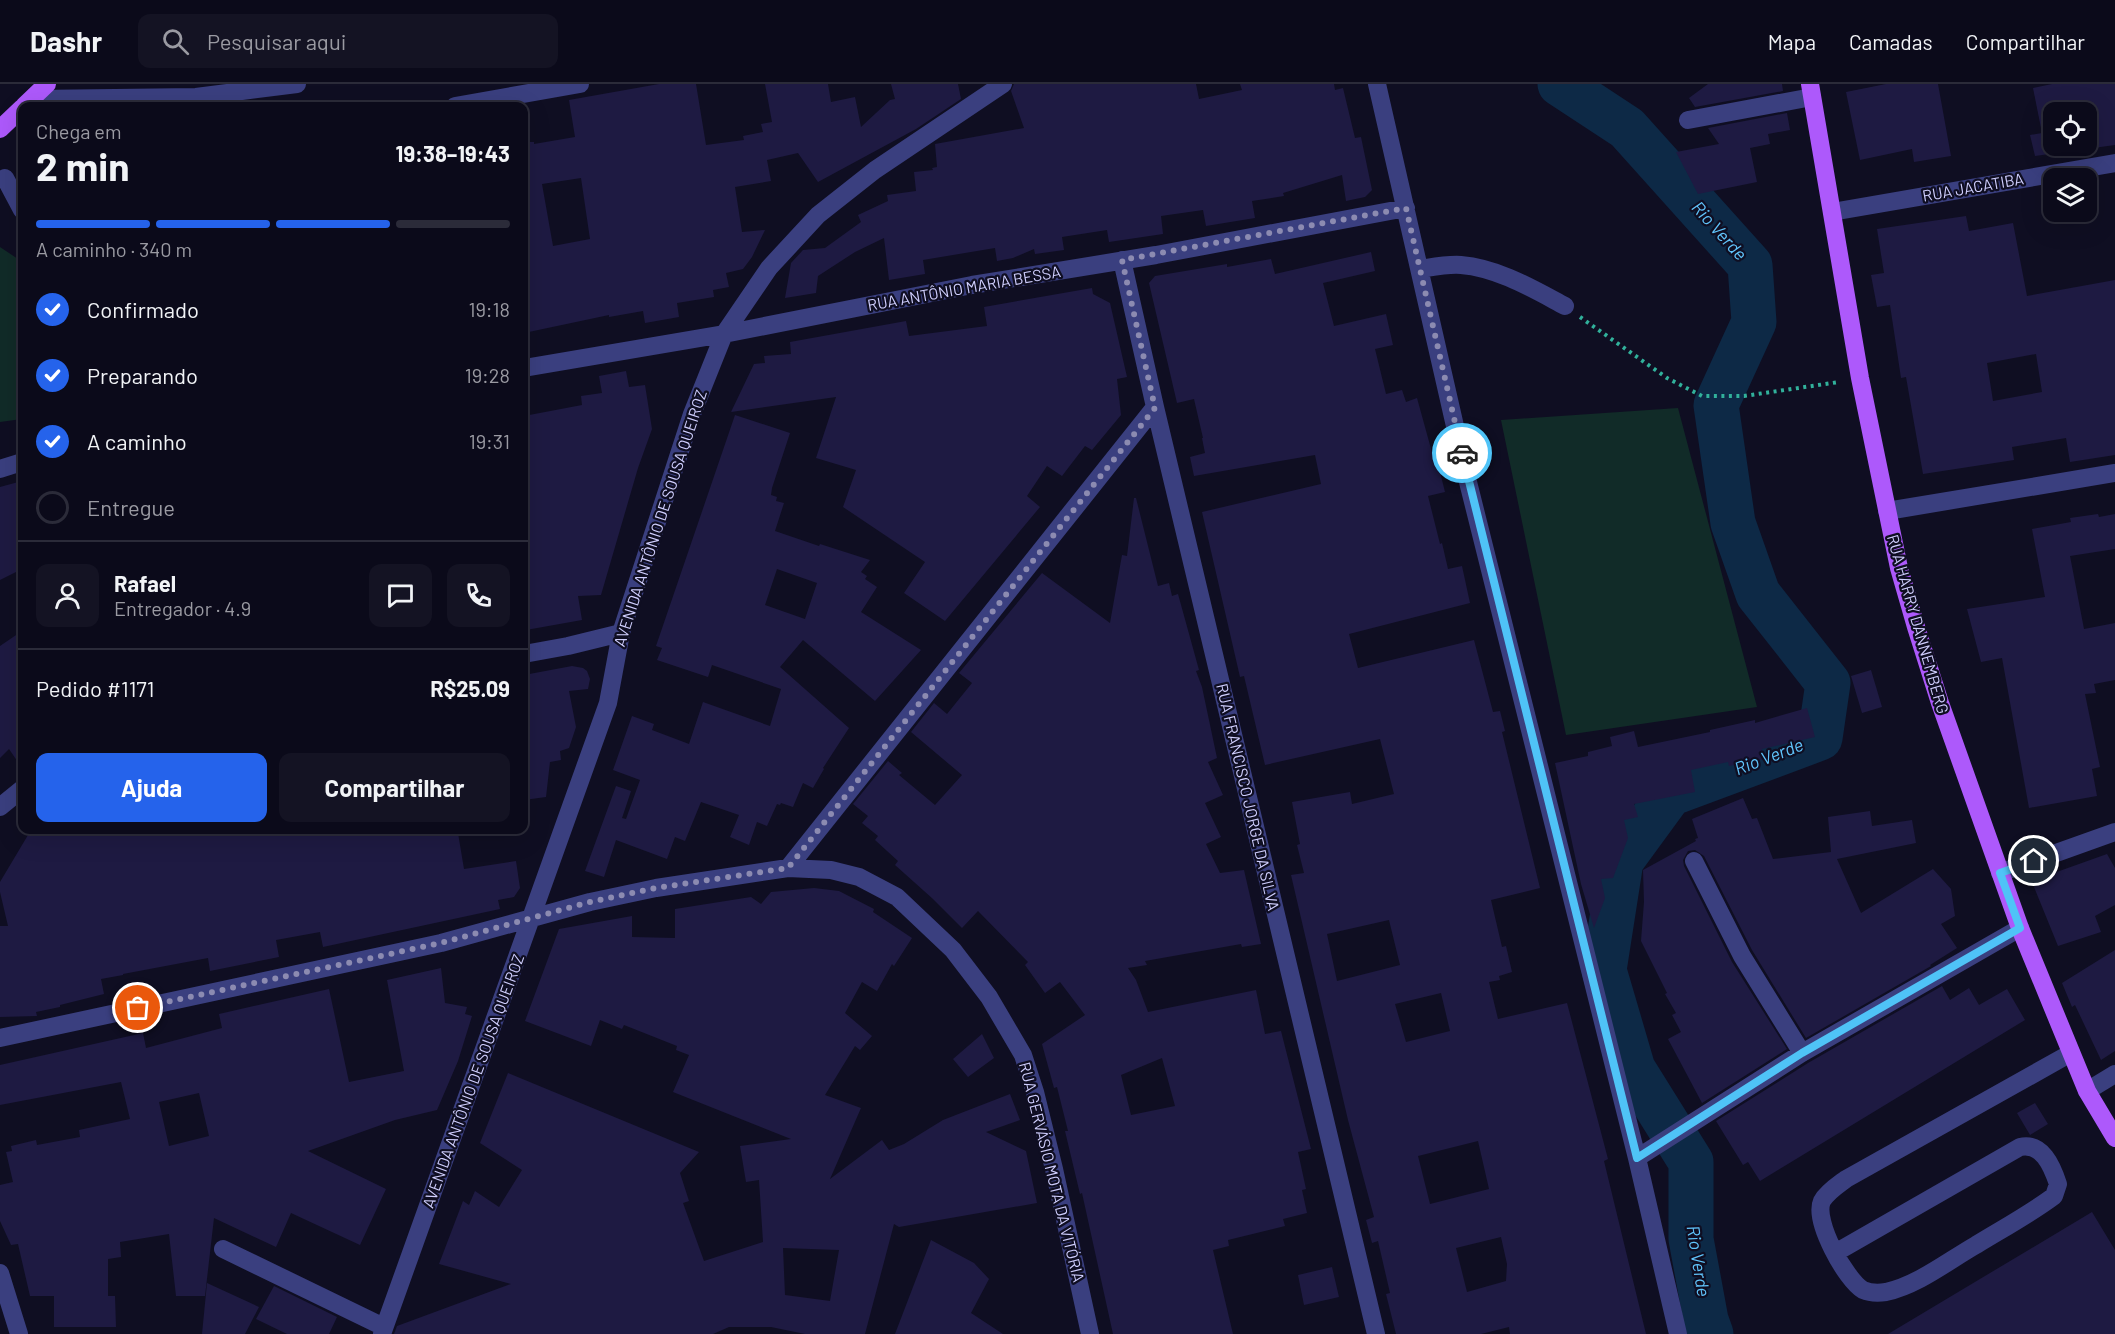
<!DOCTYPE html>
<html lang="pt">
<head>
<meta charset="utf-8">
<style>
  :root { --surface:#0b0a1a; --page:#141323; --text:#f1f3f6; --muted:#9a9aa2; --line:#2b2b39; --accent:#2563eb }
  body { margin:0; font-family:Barlow,sans-serif; background:var(--page); color:var(--text); height:100vh; display:flex; flex-direction:column; font-size:22px; white-space:nowrap }
  * { box-sizing:border-box; margin:0 }
  p { font-size:20px; color:var(--muted) }
  .icon { flex:none; width:33px; height:33px; fill:none; stroke:currentColor; stroke-width:2; stroke-linecap:round; stroke-linejoin:round }
  .map { position:relative; flex:1; overflow:hidden }
  .details { position:absolute; left:18px; top:18px; width:510px; height:732px; display:flex; flex-direction:column; background:var(--surface); border-radius:12px; box-shadow:0 6px 24px #0002,0 0 0 2px var(--line) }
  .details>* { flex:none }
  .fabs { position:absolute; left:2043px; top:18px; display:grid; gap:12px }
  .fabs a { display:grid; place-items:center; width:54px; height:54px; border-radius:12px; background:var(--surface); box-shadow:0 6px 24px #0002,0 0 0 2px var(--line); font-size:30px }
  .pin { position:absolute; display:grid; place-items:center; width:51px; height:51px; color:#fff; margin:-26px; border:3px solid #fff; border-radius:50%; box-shadow:0 2px 6px #0007 }
  .courier { position:absolute; display:grid; place-items:center; width:60px; height:60px; margin:-30px; border:4px solid #4fc3f7; border-radius:50%; background:#fff; color:#222; box-shadow:0 2px 8px #0007 }
  .headline em { font-style:normal; font-weight:700 }
  .headline div { display:flex; flex-direction:column-reverse }
  .headline { display:flex; align-items:center; justify-content:space-between; height:102px; padding:0 18px }
  h1 { font-size:39px; font-weight:700; line-height:45px }
  .bar { display:grid; grid-template-columns:repeat(4,1fr); gap:9px 6px; align-content:center; height:72px; padding:0 18px }
  .bar i { height:8px; border-radius:4px; background:var(--line) }
  .bar .selected { background:var(--accent) }
  .bar p { grid-column:span 4 }
  .line { display:flex; align-items:center; gap:15px; padding:0 18px; border-top:2px solid var(--line) }
  .line div { flex:1 }
  .round { display:grid; place-items:center; flex:none; width:63px; height:63px; border-radius:12px; background:var(--page) }
  ol { padding:0 18px; list-style:none }
  li { display:flex; align-items:center; gap:18px; height:66px }
  li p { margin-inline-start:auto }
  li .icon { padding:6px; border-radius:50%; background:var(--accent); color:#fff; stroke-width:4 }
  li:last-child { color:var(--muted) }
  li i { width:33px; height:33px; border:3px solid var(--line); border-radius:50% }
  .cta { display:flex; gap:12px; margin-top:auto; padding:12px 18px }
  .cta a { flex:1; height:69px; border-radius:12px; background:var(--accent); color:#fff; font-size:24px; font-weight:700; line-height:69px; text-align:center }
  .cta a+a { background:var(--page); color:var(--text) }
  header { display:flex; align-items:center; gap:36px; box-sizing:border-box; height:84px; padding:0 30px; background:var(--surface); border-bottom:2px solid var(--line) }
  header strong { font-size:28px }
  nav { display:flex; gap:33px; margin-inline-start:auto; font-size:21px }
  .search { width:420px; height:54px; background:var(--page); display:flex; align-items:center; gap:15px; box-sizing:border-box; padding:0 21px; border-radius:12px; color:var(--muted); font-size:22px }
  .map>svg:first-child { display:block }
</style>
</head>
<body>
<header>
<strong>Dashr</strong>
<div class="search"><svg class="icon" aria-label="search" viewBox="0 0 24 24"><circle cx="10" cy="10" r="6"/><path d="M15 15l6 6"/></svg>Pesquisar aqui</div>
<nav><a>Mapa</a><a>Camadas</a><a>Compartilhar</a></nav>
</header>
<div class="map">
<svg width="2115" height="1250" viewBox="0 0 2115 1250">
  <rect width="100%" height="100%" fill="#0f0e22"/>
  <path fill="#112b28" d="M 0,163 L 18,175 L 22,202 L 22,335 L 0,338 Z
    M 1678,324 L 1757,623 L 1566,651 L 1501,336 Z"/>
  <g fill="none" stroke-linecap="round" stroke-linejoin="round">
    <path stroke="#0d2946" stroke-width="45" d="M 1560,0 L 1627,44 L 1750,181 L 1754,238 L 1716,321 L 1733,439 L 1758,510 L 1828,599 L 1820,654 L 1670,710 L 1621,777 L 1604,886 L 1633,985 L 1691,1078 L 1691,1155 L 1706,1236 L 1711,1250"/>
  </g>
  <path fill="#1e1a42" fill-rule="evenodd" d="M 659,0 L 696,0 L 706,61 L 744,56 L 743,52 L 763,48 L 761,40 L 772,38 L 765,0 L 828,0 L 831,18 L 855,13 L 861,43 L 890,16 L 895,15 L 891,0 L 958,0 L 961,15 L 916,45 L 818,98 L 798,69 L 767,76 L 771,97 L 735,103 L 742,148 L 765,146 L 752,173 L 743,185 L 726,189 L 729,203 L 713,206 L 714,213 L 677,219 L 679,233 L 645,239 L 643,227 L 609,233 L 609,231 L 524,249 L 524,58 L 534,58 L 534,60 L 575,53 L 569,16 ZM 581,94 L 590,155 L 553,162 L 542,100 Z
    M 1014,0 L 1196,0 L 1199,15 L 1242,6 L 1240,0 L 1334,0 L 1335,6 L 1343,4 L 1355,54 L 1361,53 L 1372,106 L 1365,113 L 1346,117 L 1342,91 L 1283,109 L 1284,112 L 1252,117 L 1255,134 L 1206,142 L 1203,126 L 1161,132 L 1163,150 L 1109,158 L 1107,146 L 1062,153 L 1064,166 L 1035,170 L 1034,165 L 1013,174 L 997,177 L 995,164 L 923,176 L 925,190 L 889,196 L 884,154 L 855,168 L 818,192 L 816,209 L 785,214 L 791,179 L 803,166 L 825,164 L 861,138 L 858,131 L 888,117 L 887,111 L 916,107 L 914,88 L 933,86 L 932,84 L 937,83 L 935,60 L 1024,44 L 1011,7 Z
    M 1708,0 L 1782,0 L 1783,7 L 1695,23 L 1689,14 Z
    M 1886,0 L 1938,0 L 1951,72 L 1914,78 L 1912,65 L 1860,76 L 1846,8 Z
    M 2052,0 L 2115,0 L 2115,61 L 2035,72 L 2030,51 L 2042,49 L 2033,4 ZM 2054,28 L 2086,28 L 2086,62 L 2054,62 Z
    M 1787,29 L 1790,46 L 1768,50 L 1770,60 L 1750,64 L 1757,98 L 1698,110 L 1676,68 L 1719,60 L 1708,44 Z
    M 1966,132 L 1969,147 L 2013,139 L 2027,212 L 2115,196 L 2115,371 L 2070,378 L 2066,354 L 2012,363 L 2014,376 L 1923,390 L 1906,293 L 1901,294 L 1890,221 L 1877,223 L 1871,191 L 1884,189 L 1877,145 ZM 2036,270 L 2042,308 L 1993,317 L 1987,279 Z
    M 1371,168 L 1375,187 L 1323,199 L 1334,242 L 1386,230 L 1393,261 L 1375,265 L 1386,310 L 1402,306 L 1406,318 L 1417,314 L 1433,372 L 1436,372 L 1445,408 L 1428,412 L 1440,460 L 1442,459 L 1448,485 L 1462,482 L 1470,519 L 1349,550 L 1358,584 L 1474,556 L 1493,628 L 1500,627 L 1505,647 L 1502,648 L 1540,804 L 1491,816 L 1502,863 L 1506,862 L 1512,888 L 1499,892 L 1500,896 L 1489,898 L 1498,935 L 1567,919 L 1608,1075 L 1604,1077 L 1646,1250 L 1510,1250 L 1509,1243 L 1481,1250 L 1396,1250 L 1386,1210 L 1390,1209 L 1378,1157 L 1372,1159 L 1366,1136 L 1374,1133 L 1348,1036 L 1291,791 L 1304,789 L 1297,761 L 1300,760 L 1292,718 L 1350,708 L 1352,720 L 1394,710 L 1380,655 L 1265,681 L 1244,592 L 1240,593 L 1202,428 L 1321,400 L 1315,371 L 1194,392 L 1190,373 L 1205,369 L 1202,354 L 1203,354 L 1194,315 L 1177,319 L 1149,199 L 1155,192 L 1227,180 L 1227,183 L 1271,175 L 1275,190 ZM 1389,836 L 1400,881 L 1337,897 L 1327,850 ZM 1441,909 L 1450,947 L 1406,958 L 1395,920 ZM 1478,1057 L 1489,1105 L 1430,1120 L 1418,1072 ZM 1501,1153 L 1507,1180 L 1506,1197 L 1467,1208 L 1456,1164 Z
    M 1092,204 L 1093,210 L 1110,219 L 1127,293 L 1117,295 L 1121,331 L 1092,366 L 1085,362 L 1062,392 L 1047,382 L 1027,412 L 1040,423 L 945,537 L 904,509 L 925,478 L 843,423 L 856,386 L 816,374 L 836,313 L 731,328 L 754,280 L 765,279 L 764,272 L 791,270 L 790,258 L 906,237 L 909,252 L 987,242 L 984,223 Z
    M 626,287 L 629,303 L 645,301 L 652,345 L 638,384 L 601,511 L 578,512 L 582,536 L 526,546 L 524,535 L 524,332 L 582,321 L 581,312 L 602,309 L 599,292 Z
    M 735,331 L 790,349 L 772,404 L 771,411 L 777,413 L 776,417 L 784,419 L 775,447 L 819,462 L 820,460 L 870,476 L 861,488 L 867,492 L 865,495 L 877,503 L 861,528 L 921,566 L 875,617 L 803,556 L 780,583 L 849,644 L 823,684 L 824,685 L 813,704 L 803,699 L 793,723 L 781,719 L 780,721 L 777,720 L 767,742 L 757,738 L 749,761 L 730,753 L 739,731 L 701,718 L 685,757 L 675,753 L 667,775 L 616,756 L 604,793 L 585,787 L 616,702 L 631,707 L 622,734 L 626,735 L 640,696 L 613,686 L 632,632 L 654,640 L 652,646 L 689,660 L 703,618 L 770,642 L 781,605 L 712,581 L 708,593 L 657,576 L 662,564 L 656,562 ZM 777,485 L 817,499 L 805,535 L 765,521 Z
    M 22,397 L 22,485 L 0,496 L 0,403 Z
    M 1134,414 L 1136,414 L 1158,502 L 1169,499 L 1172,512 L 1178,510 L 1199,586 L 1196,587 L 1202,603 L 1217,674 L 1208,678 L 1223,711 L 1205,719 L 1221,753 L 1206,760 L 1220,789 L 1244,786 L 1261,860 L 1242,863 L 1241,860 L 1145,877 L 1147,881 L 1128,884 L 1136,896 L 1148,928 L 1256,906 L 1265,950 L 1281,947 L 1311,1065 L 1298,1068 L 1306,1105 L 1302,1106 L 1307,1129 L 1283,1135 L 1285,1142 L 1228,1156 L 1229,1162 L 1213,1166 L 1233,1250 L 1113,1250 L 1082,1109 L 1080,1110 L 1065,1047 L 1068,1047 L 1057,1003 L 1054,1004 L 1042,960 L 1085,931 L 1060,898 L 1045,909 L 1025,881 L 1028,878 L 978,827 L 962,844 L 933,815 L 895,781 L 898,777 L 875,756 L 878,752 L 862,739 L 868,732 L 853,720 L 888,677 L 902,689 L 899,691 L 935,721 L 962,691 L 911,648 L 934,619 L 947,630 L 972,599 L 959,589 L 1042,489 L 1110,539 L 1122,471 L 1127,472 ZM 1162,974 L 1175,1022 L 1131,1031 L 1121,991 Z
    M 2098,430 L 2099,433 L 2115,430 L 2115,465 L 2070,472 L 2084,545 L 2115,539 L 2115,596 L 2094,600 L 2096,609 L 2085,610 L 2100,683 L 2092,685 L 2097,712 L 2029,724 L 2002,574 L 1981,578 L 1967,525 L 2045,513 L 2032,445 L 2071,438 L 2070,434 Z
    M 22,547 L 22,684 L 9,665 L 0,674 L 0,562 Z
    M 572,582 L 583,584 L 587,587 L 590,595 L 588,605 L 569,607 L 576,643 L 569,664 L 560,667 L 561,676 L 550,678 L 546,713 L 524,716 L 524,591 Z
    M 1871,586 L 1882,623 L 1862,629 L 1851,592 Z
    M 1807,624 L 1815,653 L 1762,665 L 1764,675 L 1729,682 L 1728,678 L 1691,686 L 1695,708 L 1634,720 L 1638,733 L 1624,736 L 1628,754 L 1613,794 L 1601,795 L 1605,814 L 1594,844 L 1581,800 L 1555,679 L 1588,672 L 1588,668 L 1612,662 L 1610,653 L 1634,647 L 1638,663 L 1710,648 L 1710,646 L 1755,636 L 1755,639 Z
    M 1743,714 L 1752,735 L 1757,734 L 1773,775 L 1831,768 L 1828,733 L 1870,727 L 1872,742 L 1912,736 L 1916,759 L 1837,775 L 1861,829 L 1933,785 L 1951,805 L 1955,832 L 1941,840 L 1957,864 L 1930,881 L 1931,882 L 1806,954 L 1752,866 L 1704,772 L 1695,766 L 1688,767 L 1683,776 L 1684,782 L 1732,878 L 1787,965 L 1702,1019 L 1668,955 L 1681,948 L 1672,931 L 1676,929 L 1665,910 L 1667,909 L 1641,857 L 1644,818 L 1643,786 L 1696,757 L 1695,755 L 1698,754 L 1692,735 Z
    M 31,746 L 425,746 L 425,749 L 439,747 L 440,752 L 458,749 L 464,785 L 516,777 L 520,804 L 514,813 L 498,816 L 500,825 L 323,863 L 320,848 L 276,856 L 279,873 L 210,887 L 208,874 L 123,890 L 123,891 L 101,895 L 104,910 L 60,921 L 60,923 L 36,928 L 37,932 L 0,933 L 0,842 L 8,842 L 0,808 L 0,798 Z
    M 2107,770 L 2115,784 L 2115,821 L 2095,832 L 2101,848 L 2058,862 L 2034,803 L 2037,795 Z
    M 814,804 L 839,807 L 874,825 L 873,828 L 912,854 L 894,882 L 892,880 L 877,907 L 862,898 L 845,929 L 872,952 L 860,966 L 855,962 L 825,1011 L 861,1024 L 830,1095 L 882,1056 L 889,1066 L 904,1060 L 943,1036 L 1010,1010 L 1020,1036 L 986,1048 L 1026,1067 L 1037,1119 L 899,1143 L 894,1140 L 865,1250 L 805,1250 L 771,1243 L 729,1243 L 713,1250 L 394,1250 L 397,1242 L 511,1200 L 439,1180 L 463,1117 L 469,1121 L 475,1107 L 499,1123 L 522,1086 L 480,1059 L 508,989 L 699,1068 L 680,1089 L 689,1117 L 683,1119 L 704,1177 L 763,1158 L 759,1096 L 746,1098 L 740,1062 L 791,1055 L 673,1008 L 689,971 L 676,966 L 677,962 L 624,941 L 622,945 L 600,936 L 591,962 L 525,937 L 559,845 L 632,832 L 632,853 L 675,854 L 675,825 L 751,813 L 761,820 L 771,808 ZM 783,1164 L 839,1166 L 830,1217 L 785,1211 Z
    M 2115,866 L 2115,967 L 2101,976 L 2075,921 L 2072,923 L 2062,899 Z
    M 441,884 L 445,919 L 467,923 L 465,930 L 472,932 L 458,977 L 437,1026 L 395,1036 L 308,1067 L 386,1105 L 360,1161 L 291,1129 L 276,1163 L 214,1134 L 205,1212 L 176,1212 L 169,1150 L 120,1158 L 121,1173 L 108,1175 L 108,1212 L 115,1212 L 116,1243 L 54,1243 L 54,1212 L 30,1212 L 18,1160 L 11,1161 L 0,1137 L 0,1101 L 13,1098 L 6,1068 L 12,1067 L 11,1062 L 36,1056 L 37,1061 L 80,1053 L 79,1046 L 130,1035 L 121,998 L 0,1021 L 0,981 L 143,949 L 146,964 L 222,944 L 219,930 L 329,905 L 349,998 L 404,987 L 387,896 ZM 199,1009 L 209,1052 L 169,1062 L 159,1018 Z
    M 1942,902 L 1950,916 L 1969,904 L 1979,921 L 2007,905 L 2025,936 L 1760,1097 L 1748,1078 L 1743,1081 L 1716,1037 L 1808,979 Z
    M 982,950 L 994,974 L 968,993 L 953,975 Z
    M 2035,1019 L 2048,1040 L 2030,1051 L 2017,1029 Z
    M 2092,1128 L 2115,1166 L 2115,1250 L 1888,1250 Z
    M 931,1156 L 974,1179 L 989,1195 L 971,1229 L 1003,1250 L 895,1250 Z
    M 1332,1183 L 1339,1213 L 1304,1221 L 1298,1191 Z
    M 207,1199 L 259,1223 L 245,1250 L 202,1250 Z
    M 274,1202 L 337,1233 L 329,1250 L 287,1250 L 256,1235 Z"/>
  <g fill="none" stroke-linecap="round" stroke-linejoin="round">
    <path stroke="#31b19b" stroke-width="4" stroke-dasharray="3 4.5" stroke-linecap="butt" d="M 1580,233 L 1667,294 L 1702,312 L 1744,312 L 1839,298"/>
    <path stroke="#3a3f7f" stroke-width="18" d="M 1377,0 L 1465,386 L 1637,1074 L 1678,1250
      M 33,15 L 196,13 L 297,0
      M 455,22 L 580,0
      M 1688,36 L 1812,13
      M 5,94 L 22,126
      M 1832,128 L 2115,79
      M 1122,176 L 1155,323 L 1376,1250
      M 1420,185 C 1433,183 1447,180 1461,181 C 1498,184 1533,205 1565,222
      M 524,284 L 724,250 L 972,201 L 1156,171 L 1406,124
      M 0,385 L 22,378
      M 1887,427 L 2115,389
      M 524,570 L 568,562 L 621,549
      M 0,723 L 22,705
      M 1694,777 L 1742,872 L 1802,969
      M 788,784 L 1155,323
      M 2000,789 L 2115,748
      M 0,954 L 441,859 L 590,818 L 656,804 L 788,784 L 831,786 L 859,793 L 897,813 L 953,866 L 989,913 L 1023,971 L 1035,1008 L 1054,1085 L 1090,1250
      M 2087,1007 L 2115,990
      M 1637,1074 L 1802,969 L 2020,844
      M 223,1165 L 384,1243
      M 1835,1169 L 2020,1063 C 2042,1058 2052,1082 2058,1100 L 2054,1112 C 2030,1130 2002,1145 1976,1161 C 1948,1177 1918,1201 1886,1208 C 1879,1209 1870,1209 1863,1206 C 1846,1196 1813,1137 1822,1117 C 1827,1108 1838,1101 1846,1095 L 2071,969
      M 0,1189 L 19,1250
      M 382,1250 L 608,619 L 621,549 L 692,330 L 724,250 L 769,184 L 818,131 L 875,86 L 1003,0"/>
    <path stroke="#ad59fb" stroke-width="18" d="M 1810,0 L 1860,294 L 1899,484 L 1916,543 L 1940,619 L 2020,844 L 2087,1007 L 2115,1054
      M 24,22 L 47,0
      M 0,45 L 22,24"/>
  </g>
  <g fill="none" stroke-linecap="round" stroke-linejoin="round">
    <path stroke="#8c8bb1" stroke-width="6" stroke-dasharray="0 10.8" d="M 138,924 L 441,859 L 590,818 L 656,804 L 788,784 L 1155,324 L 1122,176 L 1406,124 L 1462,369"/>
    <path stroke="#4fc3f7" stroke-width="8" d="M 1462,369 L 1637,1074 L 1802,969 L 2020,844 L 2000,789 L 2034,777"/>
  </g>
  <g text-anchor="middle" stroke-width="4.5" stroke-linejoin="round" paint-order="stroke">
    <g font-size="16" fill="#d0cffe" stroke="#0f0e22">
      <text transform="translate(1973 103) rotate(-10)" y="6">RUA JACATIBA</text>
      <text transform="translate(964 204) rotate(-10)" y="6">RUA ANTÔNIO MARIA BESSA</text>
      <text transform="translate(660 434) rotate(-72)" y="6">AVENIDA ANTÔNIO DE SOUSA QUEIROZ</text>
      <text transform="translate(1918 540) rotate(74)" y="6">RUA HARRY DANNEMBERG</text>
      <text transform="translate(1248 713) rotate(77)" y="6">RUA FRANCISCO JORGE DA SILVA</text>
      <text transform="translate(473 997) rotate(-70)" y="6">AVENIDA ANTÔNIO DE SOUSA QUEIROZ</text>
      <text transform="translate(1052 1088) rotate(76)" y="6">RUA GERVÁSIO MOTA DA VITÓRIA</text>
    </g>
    <g font-size="18" font-style="italic" fill="#60c4fb" stroke="#0f0e22">
      <text transform="translate(1719 147) rotate(48)" y="6">Rio Verde</text>
      <text transform="translate(1769 673) rotate(-21)" y="6">Rio Verde</text>
      <text transform="translate(1698 1177) rotate(81)" y="6">Rio Verde</text>
    </g>
  </g>
</svg>
<div class="fabs">
<a><svg class="icon" aria-label="locate" viewBox="0 0 24 24"><circle cx="12" cy="12" r="6"/><path d="M12 2v4M12 18v4M2 12h4M18 12h4"/></svg></a>
<a><svg class="icon" aria-label="layers" viewBox="0 0 24 24"><path d="M12 4l9 5-9 5-9-5zM3 14l9 5 9-5"/></svg></a>
</div>
<div class="pin" style="left:138px;top:924px;background:#ea580c"><svg class="icon" aria-label="bag" viewBox="0 0 24 24"><path d="M5 8h14l-1 12H6zM9 8a3 3 0 0 1 6 0"/></svg></div>
<div class="pin" style="left:2034px;top:777px;background:#1f2937"><svg class="icon" aria-label="home" viewBox="0 0 24 24"><path d="M3 11l9-7 9 7M6 9v11h12V9"/></svg></div>
<div class="courier" style="left:1462px;top:369px"><svg class="icon" aria-label="car" viewBox="0 0 24 24"><path d="M5 17H2v-5l4-1 3-4h7l3 4 3 1v5h-3M9 17h6M6 11h13"/><circle cx="7" cy="17" r="2"/><circle cx="17" cy="17" r="2"/></svg></div>
<section class="details">
<div class="headline"><div><h1>2 min</h1><p>Chega em</p></div><em>19:38–19:43</em></div>
<div class="bar"><i class="selected"></i><i class="selected"></i><i class="selected"></i><i></i><p>A caminho · 340 m</p></div>
<ol>
<li><svg class="icon" aria-label="check" viewBox="0 0 24 24"><path d="M5 12l5 5 9-10"/></svg>Confirmado<p>19:18</p></li>
<li><svg class="icon" aria-label="check" viewBox="0 0 24 24"><path d="M5 12l5 5 9-10"/></svg>Preparando<p>19:28</p></li>
<li><svg class="icon" aria-label="check" viewBox="0 0 24 24"><path d="M5 12l5 5 9-10"/></svg>A caminho<p>19:31</p></li>
<li><i></i>Entregue</li>
</ol>
<div class="line" style="height:108px"><a class="round"><svg class="icon" aria-label="person" viewBox="0 0 24 24"><circle cx="12" cy="8" r="4"/><path d="M4 21q1-7 8-7t8 7"/></svg></a><div><b>Rafael</b><p>Entregador · 4.9</p></div><a class="round"><svg class="icon" aria-label="chat" viewBox="0 0 24 24"><path d="M4 5h16v11H9l-5 4z"/></svg></a><a class="round"><svg class="icon" aria-label="phone" viewBox="0 0 24 24"><path d="M5 4h4l2 5-3 2q2 4 5 5l2-3 5 2v4C11 20 4 13 5 4z"/></svg></a></div>
<div class="line" style="height:78px"><div>Pedido #1171</div><b>R$25.09</b></div>
<div class="cta"><a>Ajuda</a><a>Compartilhar</a></div>
</section>
</div>
</body>
</html>
